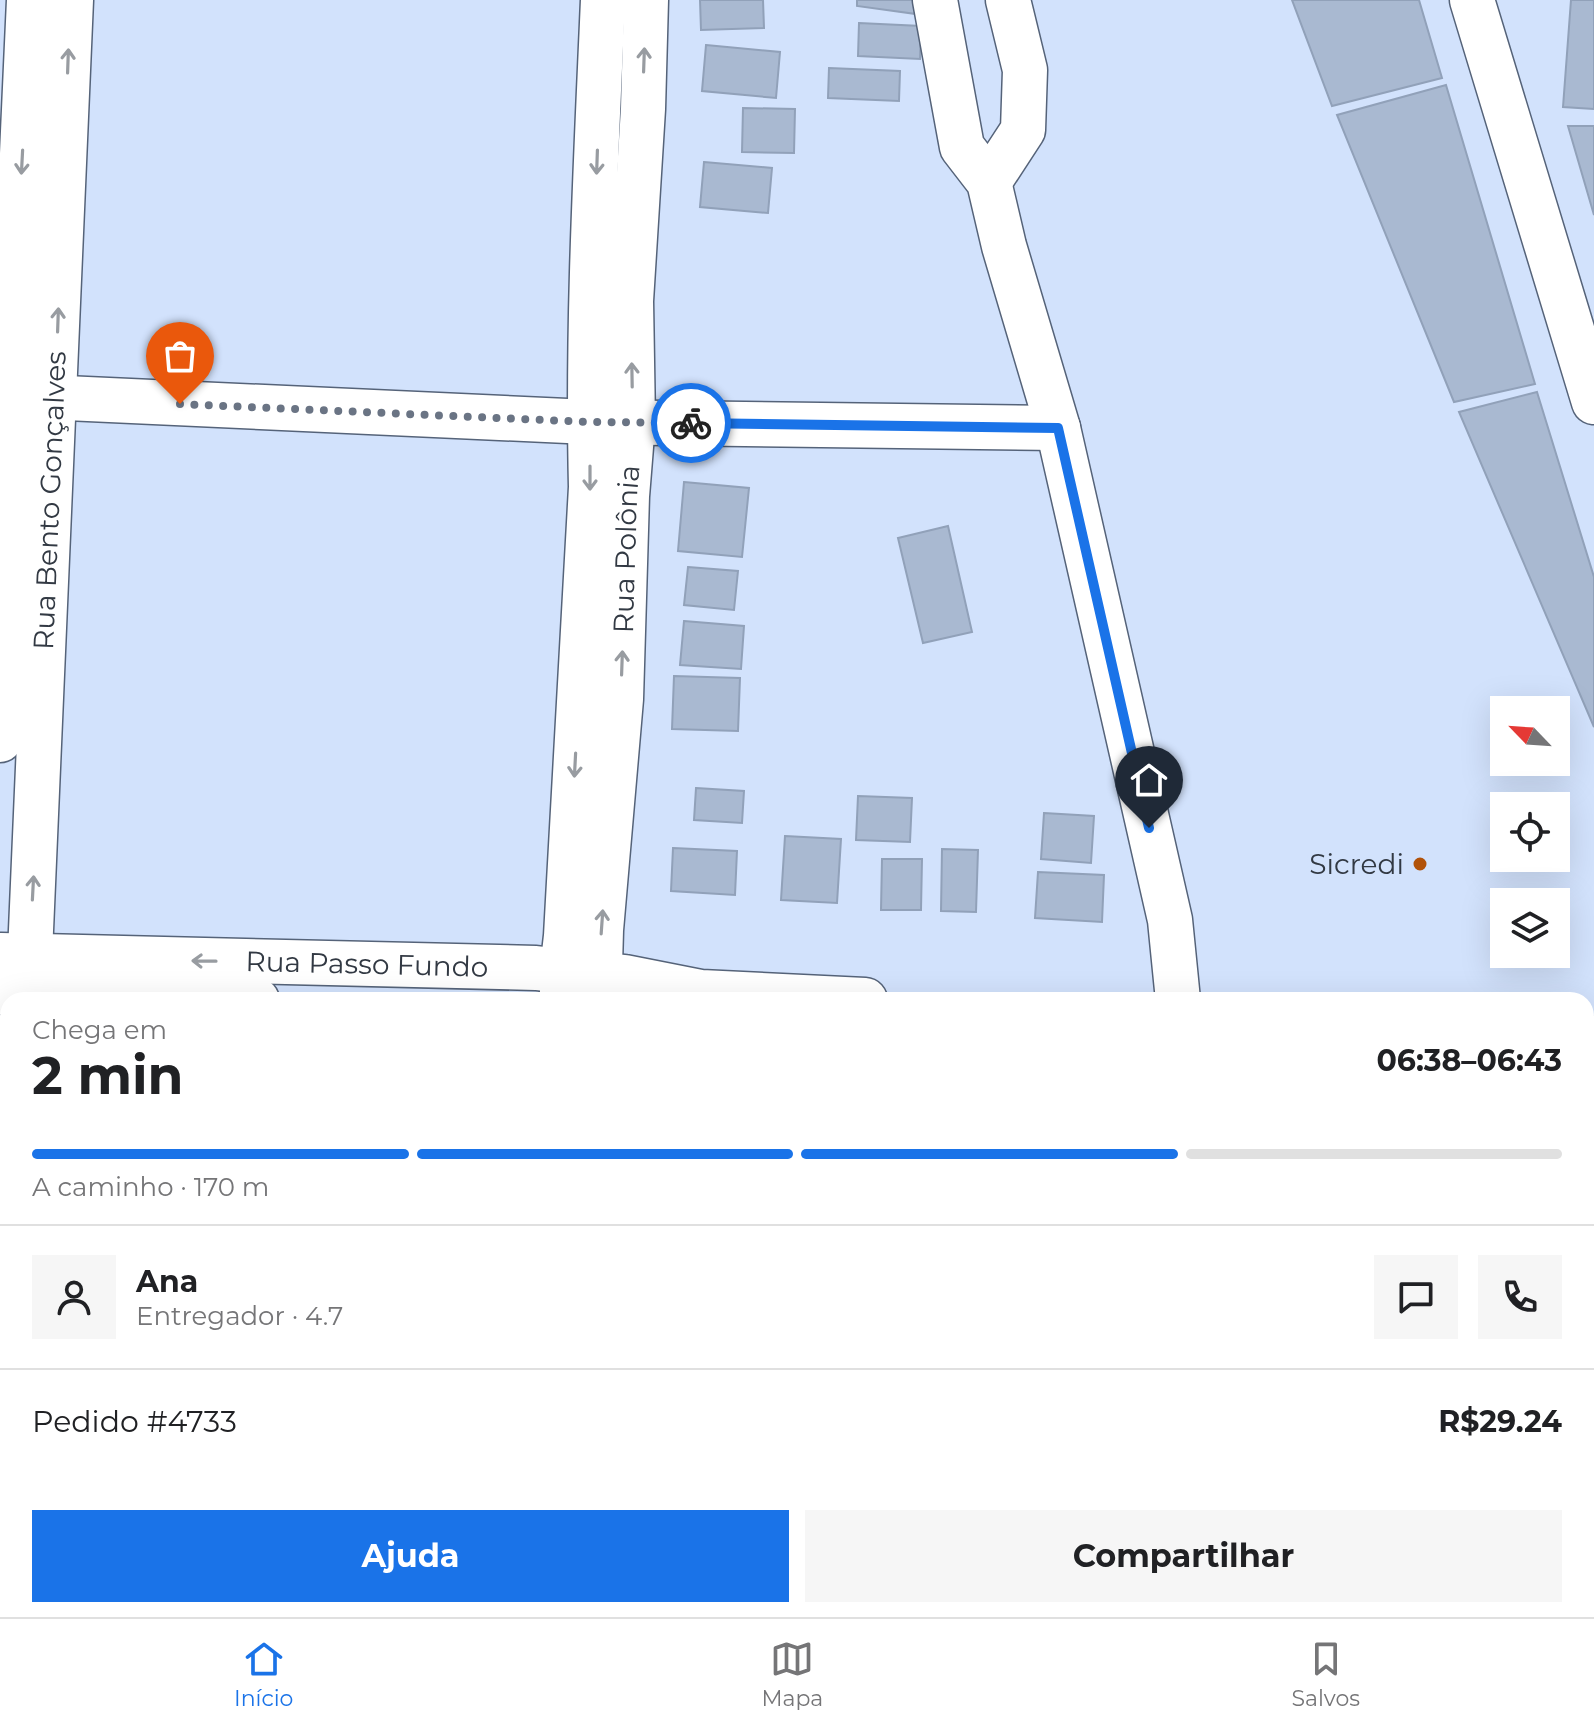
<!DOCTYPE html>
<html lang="pt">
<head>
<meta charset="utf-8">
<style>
  :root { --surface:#fff; --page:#f6f6f6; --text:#202124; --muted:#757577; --line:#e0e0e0; --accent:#1a73e8 }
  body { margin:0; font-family:Montserrat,sans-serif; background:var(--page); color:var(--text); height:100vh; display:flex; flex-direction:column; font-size:30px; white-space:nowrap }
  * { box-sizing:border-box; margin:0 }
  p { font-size:26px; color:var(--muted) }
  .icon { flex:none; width:44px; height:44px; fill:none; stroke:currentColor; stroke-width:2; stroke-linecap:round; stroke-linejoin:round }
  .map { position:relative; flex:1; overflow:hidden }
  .drawer { position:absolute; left:0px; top:992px; width:1594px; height:626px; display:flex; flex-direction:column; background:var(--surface); border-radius:24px 24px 0 0; box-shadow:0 8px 32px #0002 }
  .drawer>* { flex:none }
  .needle { width:52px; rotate:295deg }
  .fabs { position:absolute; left:1490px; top:696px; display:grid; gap:16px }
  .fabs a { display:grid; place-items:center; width:80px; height:80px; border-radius:0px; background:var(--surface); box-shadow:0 8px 32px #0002; font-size:40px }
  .pin { position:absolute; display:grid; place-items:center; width:68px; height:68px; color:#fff; margin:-82px -34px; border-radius:50% 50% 50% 0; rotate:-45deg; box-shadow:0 0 8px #0007 }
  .pin .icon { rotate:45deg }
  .courier { position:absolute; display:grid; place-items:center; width:80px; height:80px; margin:-40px; border:6px solid #1a73e8; border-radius:50%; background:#fff; color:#222; box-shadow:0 2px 10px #0007 }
  .head em { font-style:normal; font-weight:700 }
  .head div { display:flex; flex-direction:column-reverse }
  .head { display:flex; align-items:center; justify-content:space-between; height:136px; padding:0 32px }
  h1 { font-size:52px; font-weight:700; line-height:60px }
  .bar { display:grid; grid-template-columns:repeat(4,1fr); gap:12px 8px; align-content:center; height:96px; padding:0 32px }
  .bar i { height:10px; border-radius:6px; background:var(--line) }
  .bar .selected { background:var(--accent) }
  .bar p { grid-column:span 4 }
  .line { display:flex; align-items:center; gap:20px; padding:0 32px; border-top:2px solid var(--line) }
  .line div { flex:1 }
  .round { display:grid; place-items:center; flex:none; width:84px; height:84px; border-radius:0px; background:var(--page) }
  .action { display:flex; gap:16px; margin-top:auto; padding:16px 32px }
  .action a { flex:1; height:92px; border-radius:0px; background:var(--accent); color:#fff; font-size:32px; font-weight:700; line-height:92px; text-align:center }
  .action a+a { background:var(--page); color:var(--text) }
  .dock { display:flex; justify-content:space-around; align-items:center; height:112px; border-top:2px solid var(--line); background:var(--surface); font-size:22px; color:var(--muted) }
  .dock a { display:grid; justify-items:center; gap:4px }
  .dock .selected { color:var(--accent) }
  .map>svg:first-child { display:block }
</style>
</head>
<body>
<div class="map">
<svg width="1594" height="1617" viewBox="0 0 1594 1617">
  <rect width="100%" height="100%" fill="#d2e2fc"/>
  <path fill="#a9b9d1" stroke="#91a1b9" stroke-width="2" d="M 700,0 L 763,0 L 764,28 L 701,30 Z
    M 857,0 L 917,0 L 916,14 L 857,6 Z
    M 1292,0 L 1419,0 L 1442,78 L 1332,106 Z
    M 1571,0 L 1594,0 L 1594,109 L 1563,107 Z
    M 859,23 L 921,26 L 920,59 L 858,56 Z
    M 706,45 L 780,52 L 776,98 L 702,91 Z
    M 829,68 L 900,71 L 899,101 L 828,98 Z
    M 1446,85 L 1535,384 L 1454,402 L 1337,115 Z
    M 743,108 L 795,109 L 794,153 L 742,152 Z
    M 1568,126 L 1594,126 L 1594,215 Z
    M 704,162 L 772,168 L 768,213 L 700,207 Z
    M 1537,392 L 1594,577 L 1594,727 L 1459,412 Z
    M 684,482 L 749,488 L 742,557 L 678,551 Z
    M 948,526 L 972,632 L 923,643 L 898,538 Z
    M 688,567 L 738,571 L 734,610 L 684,605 Z
    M 684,621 L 744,626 L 741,669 L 680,665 Z
    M 674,676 L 740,678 L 738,731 L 672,729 Z
    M 696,788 L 744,791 L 742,823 L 694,820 Z
    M 858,796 L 912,798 L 910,842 L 856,840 Z
    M 1044,813 L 1094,816 L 1091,863 L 1041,859 Z
    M 785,836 L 841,839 L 837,903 L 781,900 Z
    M 673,848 L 737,851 L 735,895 L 671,891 Z
    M 942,849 L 978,850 L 976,912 L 941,911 Z
    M 882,859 L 922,859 L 921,910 L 881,910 Z
    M 1038,872 L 1104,875 L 1102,922 L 1035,918 Z"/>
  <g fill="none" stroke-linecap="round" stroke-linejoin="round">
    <defs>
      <g id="minor">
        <path d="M 935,0 L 962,147 L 989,182 L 1004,246 L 1058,428 L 1170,920 L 1178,1000"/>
        <path d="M 989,182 L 1023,130 L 1025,70 L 1008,0"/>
        <path d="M 0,395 L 589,422 L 1058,428"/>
        <path d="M 0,740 L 11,395 L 29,0"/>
        <path id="s1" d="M 1,955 L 536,968 L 562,971"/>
        <path d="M 0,992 L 257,1000"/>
        <path id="s2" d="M 28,1000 L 71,0"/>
        <path d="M 0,1384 L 8,1384"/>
        <path d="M 537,1610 L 537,1617"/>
        <path d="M 1045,1610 L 1131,1617"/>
        <path d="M 1,1617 L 8,1484"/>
        <path d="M 577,1617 L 577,1610"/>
        <path d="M 1362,1617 L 1362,1610"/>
      </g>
      <g id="major">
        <path d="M 1472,0 L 1594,402"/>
        <path d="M 569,971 L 625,977 L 701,992 L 865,1000"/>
        <path d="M 562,1000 L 562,971 L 566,936 L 591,487 C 587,325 596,162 603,0"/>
        <path id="s3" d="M 599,1000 L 601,930 L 621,699 L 627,496 L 633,422 L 631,301 L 643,109 L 646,0"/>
        <path d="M 1586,1039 L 1594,1039"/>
        <path d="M 1586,1561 L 1594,1520"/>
        <path d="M 1529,1610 L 1530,1617"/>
      </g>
    </defs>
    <use href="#minor" stroke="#556379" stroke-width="47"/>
    <use href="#major" stroke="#556379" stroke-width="47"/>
    <use href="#minor" stroke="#fff" stroke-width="44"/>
    <use href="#major" stroke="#fff" stroke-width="44"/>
  </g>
  <defs><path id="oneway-shaft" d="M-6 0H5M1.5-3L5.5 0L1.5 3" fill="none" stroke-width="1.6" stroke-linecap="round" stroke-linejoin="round" transform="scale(2)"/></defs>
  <g stroke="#989ca1">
    <use href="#oneway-shaft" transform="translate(644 60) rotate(-88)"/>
    <use href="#oneway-shaft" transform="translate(68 61) rotate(-88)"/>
    <use href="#oneway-shaft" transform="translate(22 162) rotate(93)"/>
    <use href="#oneway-shaft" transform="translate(597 162) rotate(92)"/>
    <use href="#oneway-shaft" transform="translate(58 320) rotate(-88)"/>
    <use href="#oneway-shaft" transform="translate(632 375) rotate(-91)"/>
    <use href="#oneway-shaft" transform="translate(590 478) rotate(90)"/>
    <use href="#oneway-shaft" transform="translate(622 663) rotate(-88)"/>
    <use href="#oneway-shaft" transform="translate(575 765) rotate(93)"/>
    <use href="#oneway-shaft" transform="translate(33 888) rotate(-87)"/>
    <use href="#oneway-shaft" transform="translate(602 922) rotate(-86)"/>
    <use href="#oneway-shaft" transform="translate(204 961) rotate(-179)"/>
  </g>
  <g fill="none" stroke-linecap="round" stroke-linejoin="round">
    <path stroke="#6a7484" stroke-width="8" stroke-dasharray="0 14.4" d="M 180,404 L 589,422 L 691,423"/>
    <path stroke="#1a73e8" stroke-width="10" d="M 691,423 L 1058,428 L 1149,828"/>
  </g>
  <circle fill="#b15209" stroke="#d2e2fc" stroke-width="3" cx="1420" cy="864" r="8"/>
  <g text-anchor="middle" stroke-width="8" stroke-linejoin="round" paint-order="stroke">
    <g font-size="28" fill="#323943" stroke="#d2e2fc">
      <text dy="10" stroke="none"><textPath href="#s2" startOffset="500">Rua Bento Gonçalves</textPath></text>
      <text dy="10" stroke="none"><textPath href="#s3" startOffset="452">Rua Polônia</textPath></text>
      <text dy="10" stroke="none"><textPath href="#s1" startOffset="366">Rua Passo Fundo</textPath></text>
    </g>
    <g font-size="28" fill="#323943" stroke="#d2e2fc" text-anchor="end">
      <text x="1404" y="874">Sicredi</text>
    </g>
  </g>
</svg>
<div class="fabs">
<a><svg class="needle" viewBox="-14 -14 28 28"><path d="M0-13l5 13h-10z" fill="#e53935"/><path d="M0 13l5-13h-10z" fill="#757577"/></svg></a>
<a><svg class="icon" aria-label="locate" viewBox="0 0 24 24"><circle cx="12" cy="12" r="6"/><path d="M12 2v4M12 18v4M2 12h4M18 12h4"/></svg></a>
<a><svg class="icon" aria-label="layers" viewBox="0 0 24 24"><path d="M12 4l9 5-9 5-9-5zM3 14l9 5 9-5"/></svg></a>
</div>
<div class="pin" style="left:180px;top:404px;background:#ea580c"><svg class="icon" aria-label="bag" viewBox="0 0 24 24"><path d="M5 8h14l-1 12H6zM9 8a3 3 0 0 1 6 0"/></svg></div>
<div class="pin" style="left:1149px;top:828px;background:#1f2937"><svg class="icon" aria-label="home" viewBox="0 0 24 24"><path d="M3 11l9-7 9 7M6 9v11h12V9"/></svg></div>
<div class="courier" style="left:691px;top:423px"><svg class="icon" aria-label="bike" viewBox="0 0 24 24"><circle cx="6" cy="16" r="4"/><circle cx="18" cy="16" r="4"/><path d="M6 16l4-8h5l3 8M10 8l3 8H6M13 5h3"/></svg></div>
<section class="drawer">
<div class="head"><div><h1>2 min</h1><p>Chega em</p></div><em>06:38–06:43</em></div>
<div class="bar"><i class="selected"></i><i class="selected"></i><i class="selected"></i><i></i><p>A caminho · 170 m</p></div>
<div class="line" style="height:144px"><a class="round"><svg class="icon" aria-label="person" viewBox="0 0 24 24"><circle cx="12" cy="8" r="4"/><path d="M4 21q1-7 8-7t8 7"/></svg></a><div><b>Ana</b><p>Entregador · 4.7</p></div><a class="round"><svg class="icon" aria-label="chat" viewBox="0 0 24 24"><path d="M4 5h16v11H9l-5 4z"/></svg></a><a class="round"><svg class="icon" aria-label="phone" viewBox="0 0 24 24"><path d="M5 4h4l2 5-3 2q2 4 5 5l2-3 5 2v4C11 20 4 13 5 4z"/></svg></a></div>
<div class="line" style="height:104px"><div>Pedido #4733</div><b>R$29.24</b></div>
<div class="action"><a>Ajuda</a><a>Compartilhar</a></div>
</section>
</div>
<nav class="dock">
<a class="selected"><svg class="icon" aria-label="home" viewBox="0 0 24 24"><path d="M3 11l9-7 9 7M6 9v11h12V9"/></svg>Início</a>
<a><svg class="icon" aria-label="map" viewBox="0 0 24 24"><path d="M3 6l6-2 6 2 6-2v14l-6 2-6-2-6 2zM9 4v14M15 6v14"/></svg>Mapa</a>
<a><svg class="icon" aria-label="saved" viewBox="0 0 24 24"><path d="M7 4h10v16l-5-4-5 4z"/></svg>Salvos</a>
</nav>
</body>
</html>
